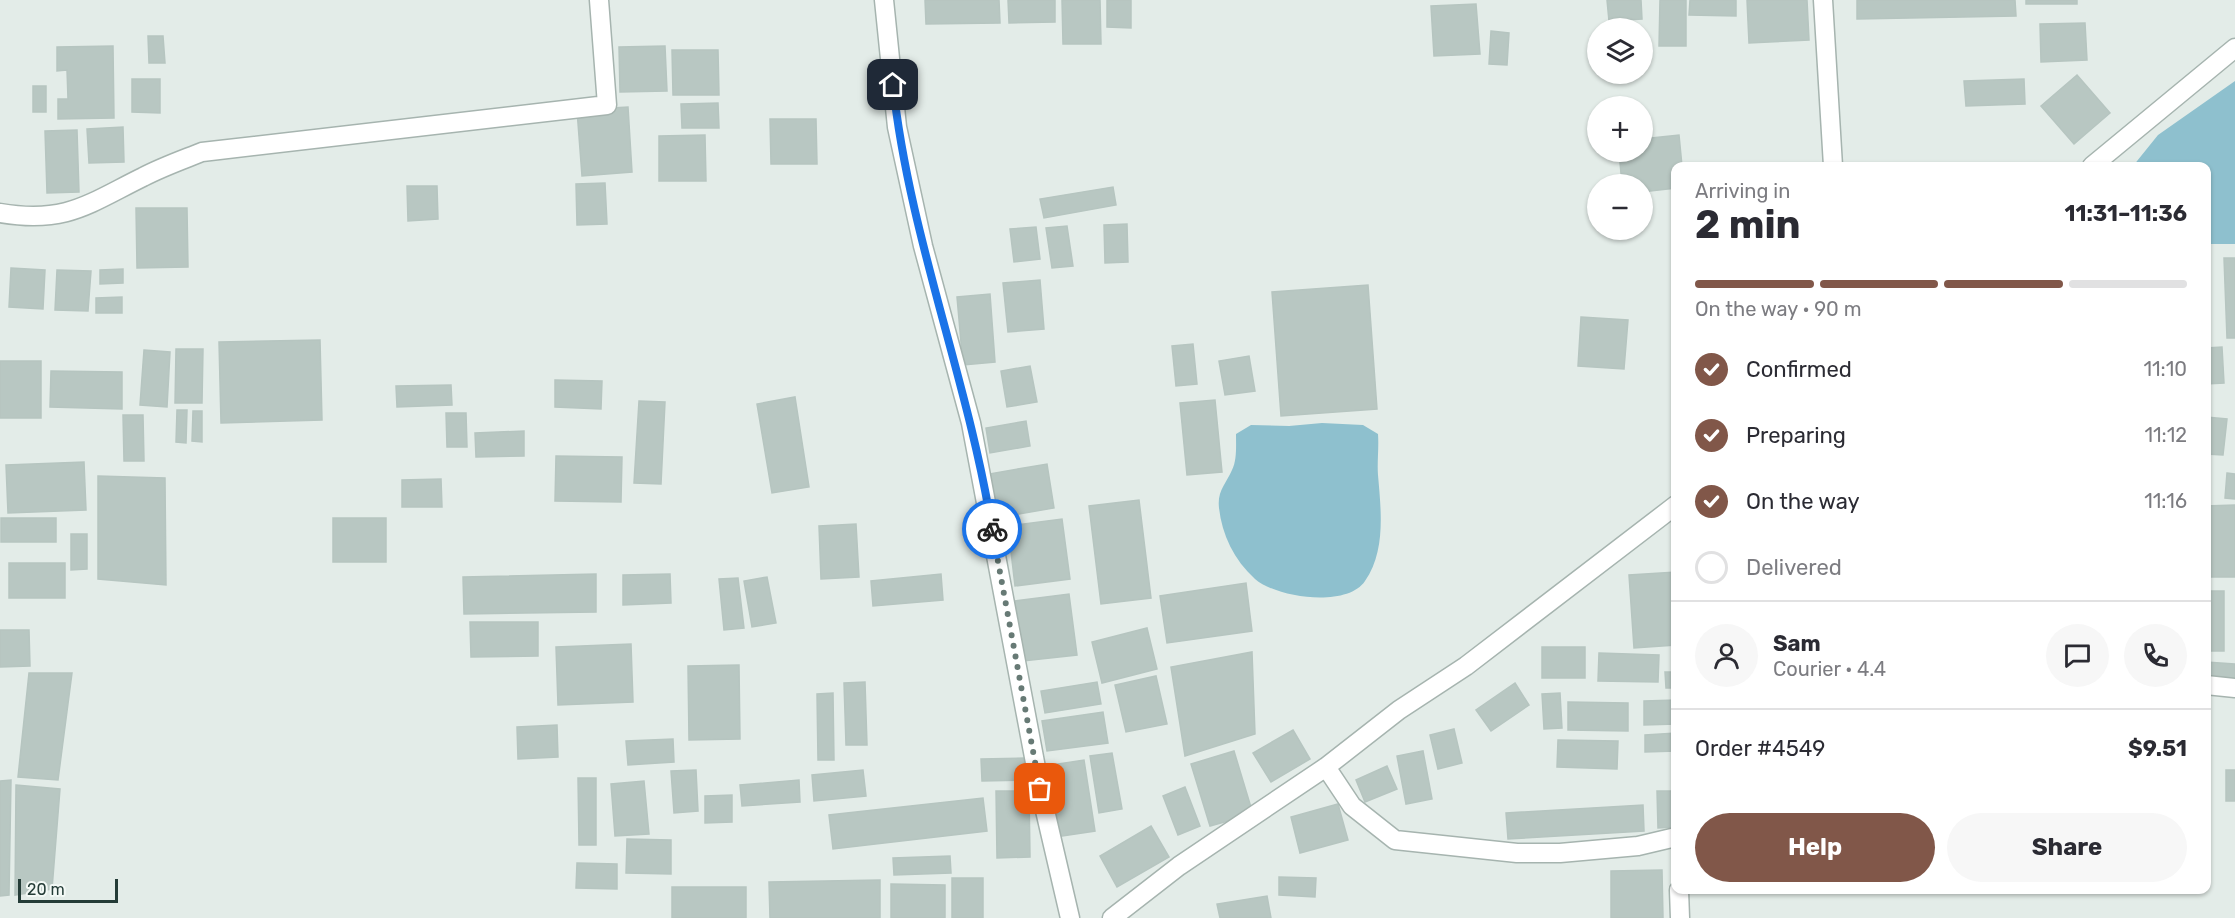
<!DOCTYPE html>
<html lang="en">
<head>
<meta charset="utf-8">
<style>
  :root { --surface:#fff; --page:#f7f7f7; --text:#2b2b33; --muted:#7c7c81; --line:#e1e1e2; --accent:#815749 }
  body { margin:0; font-family:Rubik,sans-serif; background:var(--page); color:var(--text); height:100vh; display:flex; flex-direction:column; font-size:22px; white-space:nowrap }
  * { box-sizing:border-box; margin:0 }
  p { font-size:20px; color:var(--muted) }
  .icon { flex:none; width:33px; height:33px; fill:none; stroke:currentColor; stroke-width:2; stroke-linecap:round; stroke-linejoin:round }
  .map { position:relative; flex:1; overflow:hidden }
  .sheet { position:absolute; left:1671px; top:162px; width:540px; height:732px; display:flex; flex-direction:column; background:var(--surface); border-radius:12px; box-shadow:0 2px 4px #0004 }
  .sheet>* { flex:none }
  .fabs { position:absolute; left:1587px; top:18px; display:grid; gap:12px }
  .fabs a { display:grid; place-items:center; width:66px; height:66px; border-radius:50%; background:var(--surface); box-shadow:0 2px 4px #0004; font-size:30px }
  .scale { position:absolute; left:18px; bottom:15px; width:100px; box-sizing:border-box; padding-left:6px; border:3px solid #243c37; border-top:0; font-size:16px; line-height:21px; white-space:nowrap; color:#243c37; -webkit-text-stroke:4px #f3f9f6; paint-order:stroke }
  .pin { position:absolute; display:grid; place-items:center; width:51px; height:51px; color:#fff; margin:-26px; border-radius:12px; box-shadow:0 3px 9px #0006 }
  .courier { position:absolute; display:grid; place-items:center; width:60px; height:60px; margin:-30px; border:4px solid #1a73e8; border-radius:50%; background:#fff; color:#222; box-shadow:0 2px 8px #0007 }
  .overview em { font-style:normal; font-weight:700 }
  .overview div { display:flex; flex-direction:column-reverse }
  .overview { display:flex; align-items:center; justify-content:space-between; height:102px; padding:0 24px }
  h1 { font-size:39px; font-weight:700; line-height:45px }
  .bar { display:grid; grid-template-columns:repeat(4,1fr); gap:9px 6px; align-content:center; height:72px; padding:0 24px }
  .bar i { height:8px; border-radius:4px; background:var(--line) }
  .bar .active { background:var(--accent) }
  .bar p { grid-column:span 4 }
  .line { display:flex; align-items:center; gap:15px; padding:0 24px; border-top:2px solid var(--line) }
  .line div { flex:1 }
  .round { display:grid; place-items:center; flex:none; width:63px; height:63px; border-radius:32px; background:var(--page) }
  ol { padding:0 24px; list-style:none }
  li { display:flex; align-items:center; gap:18px; height:66px }
  li p { margin-inline-start:auto }
  li .icon { padding:6px; border-radius:50%; background:var(--accent); color:#fff; stroke-width:4 }
  li:last-child { color:var(--muted) }
  li i { width:33px; height:33px; border:3px solid var(--line); border-radius:50% }
  .cta { display:flex; gap:12px; margin-top:auto; padding:12px 24px }
  .cta a { flex:1; height:69px; border-radius:36px; background:var(--accent); color:#fff; font-size:24px; font-weight:700; line-height:69px; text-align:center }
  .cta a+a { background:var(--page); color:var(--text) }
  .map>svg:first-child { display:block }
</style>
</head>
<body>
<div class="map">
<svg width="2235" height="918" viewBox="0 0 2235 918">
  <rect width="100%" height="100%" fill="#e3ece8"/>
  <path fill="#8ec0ce" d="M 2235,81 L 2235,244 L 2207,244 L 2206,166 L 2133,166 L 2158,135 Z
    M 1322,423 L 1363,425 L 1378,434 C 1379,448 1377,462 1378,475 C 1381,510 1386,551 1365,581 C 1347,608 1277,598 1255,579 C 1234,560 1222,535 1219,508 C 1217,491 1226,484 1232,470 C 1237,460 1236,446 1236,434 L 1251,425 L 1289,426 Z"/>
  <path fill="#b8c7c2" stroke="#b6c5c0" stroke-width="1.5" d="M 925,0 L 999,0 L 1000,23 L 926,24 Z
    M 1008,0 L 1055,0 L 1055,22 L 1009,23 Z
    M 1062,0 L 1100,0 L 1101,44 L 1063,44 Z
    M 1107,0 L 1131,0 L 1131,28 L 1107,27 Z
    M 1607,0 L 1641,0 L 1642,19 L 1609,21 Z
    M 1660,0 L 1686,0 L 1686,46 L 1659,46 Z
    M 1690,0 L 1736,0 L 1736,16 L 1689,15 Z
    M 1747,0 L 1807,0 L 1809,40 L 1749,43 Z
    M 1857,0 L 2015,0 L 2016,16 L 1857,19 Z
    M 2026,0 L 2077,0 L 2077,4 L 2026,4 Z
    M 1476,4 L 1480,54 L 1434,56 L 1431,6 Z
    M 2085,23 L 2087,60 L 2041,62 L 2040,24 Z
    M 1491,31 L 1509,33 L 1507,65 L 1489,64 Z
    M 148,36 L 163,36 L 165,63 L 149,63 Z
    M 113,46 L 114,118 L 58,119 L 58,99 L 68,99 L 67,70 L 57,71 L 57,47 Z
    M 665,46 L 667,91 L 620,92 L 619,47 Z
    M 672,50 L 718,50 L 719,95 L 673,95 Z
    M 2077,75 L 2110,113 L 2074,144 L 2041,106 Z
    M 132,79 L 160,79 L 160,113 L 132,112 Z
    M 2024,79 L 2025,104 L 1966,106 L 1964,81 Z
    M 33,86 L 46,86 L 46,112 L 33,112 Z
    M 718,103 L 719,128 L 682,128 L 681,104 Z
    M 628,107 L 632,172 L 582,176 L 577,110 Z
    M 770,119 L 816,119 L 817,164 L 771,164 Z
    M 123,127 L 124,162 L 89,163 L 87,129 Z
    M 77,130 L 79,192 L 47,193 L 45,131 Z
    M 705,135 L 706,181 L 659,181 L 659,136 Z
    M 1679,135 L 1682,166 L 1676,166 L 1676,188 L 1642,192 L 1642,184 L 1622,184 L 1619,152 L 1642,152 L 1642,139 Z
    M 605,183 L 607,224 L 577,225 L 576,184 Z
    M 407,186 L 437,186 L 438,219 L 408,221 Z
    M 1113,187 L 1116,205 L 1044,218 L 1040,199 Z
    M 136,208 L 187,208 L 188,267 L 137,268 Z
    M 1127,224 L 1128,262 L 1105,263 L 1104,225 Z
    M 1067,226 L 1073,266 L 1052,268 L 1046,228 Z
    M 1036,227 L 1040,259 L 1014,262 L 1010,229 Z
    M 2224,258 L 2235,258 L 2235,338 L 2227,338 Z
    M 11,268 L 45,270 L 43,309 L 9,307 Z
    M 123,269 L 123,283 L 100,284 L 100,270 Z
    M 57,270 L 91,271 L 88,311 L 55,310 Z
    M 1040,280 L 1044,329 L 1008,332 L 1003,283 Z
    M 1368,285 L 1377,409 L 1281,416 L 1272,292 Z
    M 990,294 L 995,362 L 963,365 L 957,297 Z
    M 122,297 L 122,313 L 96,313 L 96,298 Z
    M 1581,317 L 1628,320 L 1624,369 L 1578,366 Z
    M 320,340 L 322,420 L 221,423 L 219,342 Z
    M 1193,344 L 1197,384 L 1176,386 L 1172,346 Z
    M 2222,347 L 2224,383 L 2206,384 L 2206,348 Z
    M 176,349 L 203,349 L 202,403 L 175,403 Z
    M 144,350 L 170,352 L 167,407 L 140,405 Z
    M 1249,356 L 1255,391 L 1225,395 L 1219,361 Z
    M 0,361 L 41,361 L 41,418 L 0,418 Z
    M 1030,366 L 1037,402 L 1007,407 L 1001,371 Z
    M 51,371 L 122,372 L 122,409 L 50,407 Z
    M 555,380 L 602,381 L 601,409 L 555,407 Z
    M 451,385 L 452,405 L 397,407 L 396,386 Z
    M 795,397 L 809,487 L 772,493 L 757,404 Z
    M 1215,400 L 1222,472 L 1187,475 L 1180,403 Z
    M 639,401 L 665,402 L 661,484 L 634,483 Z
    M 177,410 L 187,410 L 186,443 L 176,442 Z
    M 193,411 L 202,411 L 202,442 L 192,441 Z
    M 446,413 L 466,413 L 467,447 L 447,447 Z
    M 123,415 L 143,415 L 144,461 L 124,461 Z
    M 2206,417 L 2227,419 L 2223,455 L 2206,454 Z
    M 1026,421 L 1030,446 L 990,453 L 986,428 Z
    M 524,431 L 524,456 L 476,457 L 475,433 Z
    M 556,456 L 622,457 L 621,502 L 555,501 Z
    M 84,462 L 86,510 L 8,513 L 6,465 Z
    M 1047,464 L 1054,508 L 996,518 L 989,474 Z
    M 2227,473 L 2235,474 L 2235,499 L 2225,498 Z
    M 98,476 L 165,478 L 166,585 L 98,579 Z
    M 441,479 L 442,507 L 402,507 L 402,480 Z
    M 1139,500 L 1151,598 L 1101,604 L 1089,506 Z
    M 2235,505 L 2235,577 L 2206,577 L 2206,506 Z
    M 1,518 L 56,518 L 56,542 L 1,542 Z
    M 333,518 L 386,518 L 386,562 L 333,562 Z
    M 1062,519 L 1070,579 L 1015,586 L 1008,526 Z
    M 856,524 L 859,577 L 821,579 L 819,526 Z
    M 71,534 L 87,534 L 87,569 L 71,570 Z
    M 9,563 L 65,563 L 65,598 L 9,598 Z
    M 1676,572 L 1676,645 L 1634,648 L 1629,575 Z
    M 596,574 L 596,612 L 464,614 L 463,577 Z
    M 670,574 L 671,603 L 623,605 L 623,575 Z
    M 941,574 L 943,600 L 873,606 L 871,581 Z
    M 767,577 L 776,623 L 752,627 L 744,581 Z
    M 738,578 L 744,628 L 724,630 L 719,579 Z
    M 1246,583 L 1252,631 L 1167,643 L 1160,596 Z
    M 2206,591 L 2224,591 L 2224,651 L 2206,651 Z
    M 1069,594 L 1077,655 L 1023,661 L 1015,601 Z
    M 470,622 L 538,622 L 538,656 L 471,657 Z
    M 1147,628 L 1157,669 L 1102,683 L 1092,642 Z
    M 0,630 L 29,630 L 30,666 L 0,667 Z
    M 631,644 L 633,702 L 558,705 L 556,647 Z
    M 1542,647 L 1585,647 L 1585,678 L 1542,678 Z
    M 1252,652 L 1255,734 L 1185,756 L 1171,667 Z
    M 1599,653 L 1659,655 L 1658,682 L 1598,681 Z
    M 2206,662 L 2235,664 L 2235,683 L 2206,681 Z
    M 739,665 L 740,739 L 689,740 L 688,666 Z
    M 1665,672 L 1676,672 L 1676,688 L 1666,688 Z
    M 29,673 L 72,673 L 58,780 L 18,777 Z
    M 1156,676 L 1167,724 L 1126,732 L 1115,685 Z
    M 865,682 L 867,745 L 846,745 L 844,683 Z
    M 1097,682 L 1101,704 L 1045,713 L 1041,691 Z
    M 1515,683 L 1529,705 L 1491,731 L 1476,710 Z
    M 833,693 L 834,760 L 818,760 L 817,694 Z
    M 1560,693 L 1562,728 L 1544,729 L 1542,694 Z
    M 1676,700 L 1676,724 L 1644,725 L 1644,701 Z
    M 1568,702 L 1628,703 L 1628,731 L 1568,730 Z
    M 1103,712 L 1108,743 L 1047,751 L 1042,721 Z
    M 557,725 L 558,757 L 518,759 L 517,727 Z
    M 1454,729 L 1462,763 L 1438,769 L 1430,735 Z
    M 1293,730 L 1310,759 L 1271,782 L 1253,753 Z
    M 1676,733 L 1676,751 L 1645,752 L 1645,735 Z
    M 673,739 L 674,762 L 628,765 L 626,741 Z
    M 1558,740 L 1618,741 L 1617,769 L 1557,767 Z
    M 1234,751 L 1253,814 L 1210,826 L 1191,764 Z
    M 1423,751 L 1432,799 L 1406,804 L 1397,756 Z
    M 1112,753 L 1122,809 L 1099,813 L 1090,756 Z
    M 1024,758 L 1025,780 L 982,781 L 981,759 Z
    M 1084,760 L 1095,831 L 1056,837 L 1045,766 Z
    M 1387,766 L 1397,789 L 1365,802 L 1356,780 Z
    M 696,770 L 698,811 L 674,813 L 671,771 Z
    M 863,770 L 866,796 L 814,801 L 812,775 Z
    M 2226,770 L 2235,770 L 2235,801 L 2226,801 Z
    M 578,778 L 596,778 L 596,845 L 579,845 Z
    M 11,780 L 9,895 L 0,896 L 0,781 Z
    M 799,780 L 800,802 L 742,806 L 740,785 Z
    M 644,781 L 649,834 L 615,836 L 611,784 Z
    M 16,785 L 60,789 L 52,889 L 15,895 Z
    M 1185,787 L 1200,826 L 1178,835 L 1163,796 Z
    M 996,791 L 1029,791 L 1030,857 L 997,858 Z
    M 1657,791 L 1676,791 L 1676,827 L 1658,828 Z
    M 732,795 L 732,822 L 705,823 L 705,796 Z
    M 983,798 L 987,831 L 833,849 L 829,815 Z
    M 1338,804 L 1348,840 L 1300,853 L 1291,817 Z
    M 1643,805 L 1644,831 L 1508,839 L 1506,813 Z
    M 1151,826 L 1169,857 L 1117,887 L 1100,856 Z
    M 627,839 L 671,840 L 671,874 L 626,873 Z
    M 950,856 L 951,873 L 894,875 L 893,858 Z
    M 577,863 L 617,864 L 617,889 L 576,888 Z
    M 1662,870 L 1663,918 L 1611,918 L 1611,871 Z
    M 1279,877 L 1316,878 L 1315,897 L 1279,895 Z
    M 952,878 L 983,878 L 983,918 L 952,918 Z
    M 880,880 L 880,918 L 770,918 L 769,882 Z
    M 891,884 L 945,885 L 945,918 L 891,918 Z
    M 672,887 L 746,887 L 746,918 L 672,918 Z
    M 1267,896 L 1271,918 L 1220,918 L 1217,904 Z"/>
  <g fill="none" stroke-linecap="round" stroke-linejoin="round">
    <defs>
      <path id="minor" d="M 884,0 L 897,127 L 923,246 L 971,423 L 1040,789 L 1070,918
        M 1823,0 L 1833,166
        M 2092,166 L 2235,48
        M 0,213 C 66,224 88,204 143,177 C 162,167 182,160 202,152 L 607,105 L 599,0
        M 2206,685 L 2235,688
        M 1326,767 L 1352,806 L 1395,840 L 1517,853 L 1560,853 L 1638,846 L 1676,837
        M 1679,890 L 1680,918
        M 1112,918 L 1179,866 L 1326,767 L 1399,710 L 1466,666 L 1676,505"/>
    </defs>
    <use href="#minor" stroke="#a6b4af" stroke-width="21"/>
    <use href="#minor" stroke="#fff" stroke-width="18"/>
  </g>
  <g fill="none" stroke-linecap="round" stroke-linejoin="round">
    <path stroke="#677a75" stroke-width="6" stroke-dasharray="0 10.8" d="M 992,529 L 1040,789"/>
    <path stroke="#1a73e8" stroke-width="8" d="M 893,85 C 909,236 968,379 992,529"/>
  </g>
</svg>
<div class="fabs">
<a><svg class="icon" aria-label="layers" viewBox="0 0 24 24"><path d="M12 4l9 5-9 5-9-5zM3 14l9 5 9-5"/></svg></a>
<a>+</a>
<a>−</a>
</div>
<div class="scale">20 m</div>
<div class="pin" style="left:1040px;top:789px;background:#ea580c"><svg class="icon" aria-label="bag" viewBox="0 0 24 24"><path d="M5 8h14l-1 12H6zM9 8a3 3 0 0 1 6 0"/></svg></div>
<div class="pin" style="left:893px;top:85px;background:#1f2937"><svg class="icon" aria-label="home" viewBox="0 0 24 24"><path d="M3 11l9-7 9 7M6 9v11h12V9"/></svg></div>
<div class="courier" style="left:992px;top:529px"><svg class="icon" aria-label="bike" viewBox="0 0 24 24"><circle cx="6" cy="16" r="4"/><circle cx="18" cy="16" r="4"/><path d="M6 16l4-8h5l3 8M10 8l3 8H6M13 5h3"/></svg></div>
<section class="sheet">
<div class="overview"><div><h1>2 min</h1><p>Arriving in</p></div><em>11:31–11:36</em></div>
<div class="bar"><i class="active"></i><i class="active"></i><i class="active"></i><i></i><p>On the way · 90 m</p></div>
<ol>
<li><svg class="icon" aria-label="check" viewBox="0 0 24 24"><path d="M5 12l5 5 9-10"/></svg>Confirmed<p>11:10</p></li>
<li><svg class="icon" aria-label="check" viewBox="0 0 24 24"><path d="M5 12l5 5 9-10"/></svg>Preparing<p>11:12</p></li>
<li><svg class="icon" aria-label="check" viewBox="0 0 24 24"><path d="M5 12l5 5 9-10"/></svg>On the way<p>11:16</p></li>
<li><i></i>Delivered</li>
</ol>
<div class="line" style="height:108px"><a class="round"><svg class="icon" aria-label="person" viewBox="0 0 24 24"><circle cx="12" cy="8" r="4"/><path d="M4 21q1-7 8-7t8 7"/></svg></a><div><b>Sam</b><p>Courier · 4.4</p></div><a class="round"><svg class="icon" aria-label="chat" viewBox="0 0 24 24"><path d="M4 5h16v11H9l-5 4z"/></svg></a><a class="round"><svg class="icon" aria-label="phone" viewBox="0 0 24 24"><path d="M5 4h4l2 5-3 2q2 4 5 5l2-3 5 2v4C11 20 4 13 5 4z"/></svg></a></div>
<div class="line" style="height:78px"><div>Order #4549</div><b>$9.51</b></div>
<div class="cta"><a>Help</a><a>Share</a></div>
</section>
</div>
</body>
</html>
